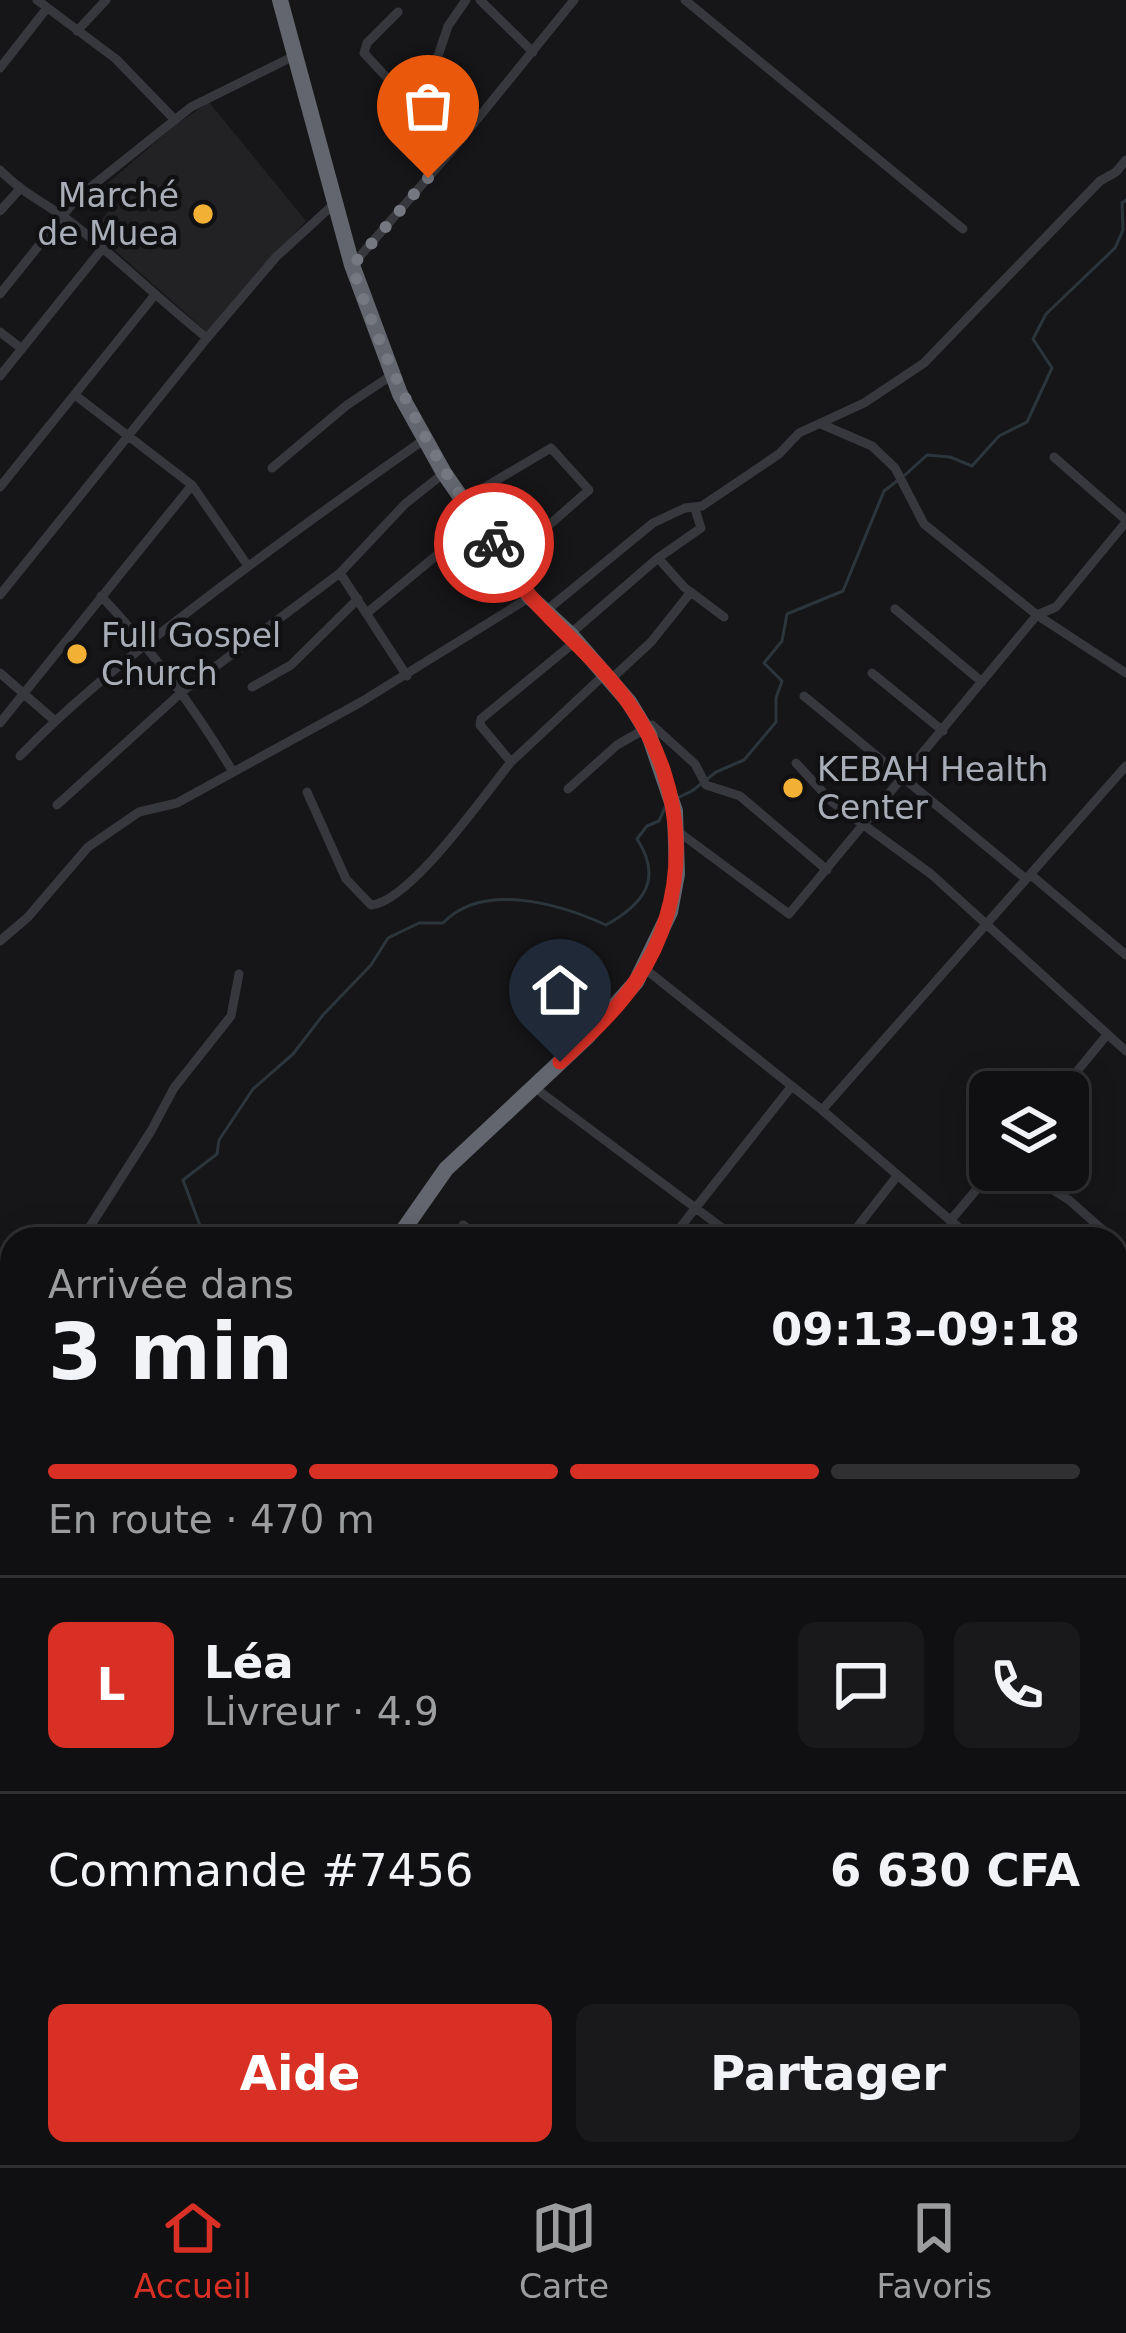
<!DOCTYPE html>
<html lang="fr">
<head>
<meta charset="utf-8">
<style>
  :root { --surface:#101012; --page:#19191b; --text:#f1f3f6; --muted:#9c9d9f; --line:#303032; --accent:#d93025 }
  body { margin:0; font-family:"DejaVu Sans",sans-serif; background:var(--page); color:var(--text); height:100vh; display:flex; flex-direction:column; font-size:45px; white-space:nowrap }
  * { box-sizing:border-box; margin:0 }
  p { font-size:39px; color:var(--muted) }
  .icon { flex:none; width:66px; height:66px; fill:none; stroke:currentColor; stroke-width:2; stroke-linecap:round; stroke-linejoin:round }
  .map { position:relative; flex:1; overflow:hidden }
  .sheet { position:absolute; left:0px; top:1227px; width:1128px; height:939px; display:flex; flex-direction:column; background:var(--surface); border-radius:36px 36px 0 0; box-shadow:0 6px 30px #0003,0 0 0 3px var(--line) }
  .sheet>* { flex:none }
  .tools { position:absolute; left:969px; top:1071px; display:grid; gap:24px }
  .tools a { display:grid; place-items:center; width:120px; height:120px; border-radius:18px; background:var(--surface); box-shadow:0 6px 30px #0003,0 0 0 3px var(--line); font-size:60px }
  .pin { position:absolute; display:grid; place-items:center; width:102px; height:102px; color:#fff; margin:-123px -51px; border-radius:50% 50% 50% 0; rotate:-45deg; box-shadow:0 0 12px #0007 }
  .pin .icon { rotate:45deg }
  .courier { position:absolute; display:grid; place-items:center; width:120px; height:120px; margin:-60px; border:9px solid #d93025; border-radius:50%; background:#fff; color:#222; box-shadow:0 3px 15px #0007 }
  .headline em { font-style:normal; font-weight:800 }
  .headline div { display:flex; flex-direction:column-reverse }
  .headline { display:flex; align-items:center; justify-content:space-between; height:204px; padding:0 48px }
  h1 { font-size:78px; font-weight:800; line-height:90px }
  .bar { display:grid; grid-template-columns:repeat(4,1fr); gap:18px 12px; align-content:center; height:144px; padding:0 48px }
  .bar i { height:15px; border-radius:9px; background:var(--line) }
  .bar .selected { background:var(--accent) }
  .bar p { grid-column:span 4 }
  .line { display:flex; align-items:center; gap:30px; padding:0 48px; border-top:3px solid var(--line) }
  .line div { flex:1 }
  .round { display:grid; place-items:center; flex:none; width:126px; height:126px; border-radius:18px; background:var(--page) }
  .primary-button { display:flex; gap:24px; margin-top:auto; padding:24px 48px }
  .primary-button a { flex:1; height:138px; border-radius:18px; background:var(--accent); color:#fff; font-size:48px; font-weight:800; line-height:138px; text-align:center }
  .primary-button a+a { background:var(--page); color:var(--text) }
  .menu { display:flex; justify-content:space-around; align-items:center; height:168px; border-top:3px solid var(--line); background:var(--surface); font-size:33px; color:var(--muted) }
  .menu a { display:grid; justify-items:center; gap:6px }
  .menu .selected { color:var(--accent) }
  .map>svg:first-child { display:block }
</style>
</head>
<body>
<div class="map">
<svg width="1126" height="2165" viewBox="0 0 1126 2165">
  <rect width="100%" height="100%" fill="#161618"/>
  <path fill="#222225" d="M 209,102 L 306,221 L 208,333 L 94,232 L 111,207 L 99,191 L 175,125 Z"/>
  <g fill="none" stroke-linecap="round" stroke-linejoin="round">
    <path stroke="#2c353c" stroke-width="3" d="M 905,475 L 927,455 L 950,457 L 972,466 L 999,436 L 1027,422 L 1052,368 L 1033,339 L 1046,314 L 1115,248 L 1123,230 L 1122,203 L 1126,200
      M 675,799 L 692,791 L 716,772 L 744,760 L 776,722 L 776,698 L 782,681 L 764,663 L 782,641 L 787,614 L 843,591 L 884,491 L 897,481
      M 205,1239 L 183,1180 L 217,1154 L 219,1140 L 253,1089 L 293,1054 L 323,1015 L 371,965 L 388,938 L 419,923 L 443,923 C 483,881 560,904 606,925 C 642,905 664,880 637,839 L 647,826 L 659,821 L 667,803
      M 520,2154 L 522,2165"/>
    <path stroke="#37383d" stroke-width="9" d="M 37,0 L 116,59 L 175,120
      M 480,0 L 533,52
      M 685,0 L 963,229
      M 398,12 L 367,43 L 364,53 L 453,149
      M 77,31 L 106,0
      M 0,68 L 47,8
      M 405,97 L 438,56 L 448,26 L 466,0
      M 0,170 C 23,194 51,206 76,226 C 121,262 162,302 207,338
      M 0,211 L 19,190
      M 354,263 L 453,149 L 574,0
      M 0,294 L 77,198 L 191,107 L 294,56
      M 0,332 L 22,349
      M 0,376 L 102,249
      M 75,395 L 192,485 L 248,566
      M 821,424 L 872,446 L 895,468 L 924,524 L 1037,615 L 1126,673
      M 1054,457 L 1126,520
      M 272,468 L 347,405 L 392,375
      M 0,487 L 154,296
      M 463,500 L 551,448 L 589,490 L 508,561
      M 658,558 L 684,587 L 724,617
      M 340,573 L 407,676
      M 0,595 L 207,338 L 276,257 L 335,203
      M 101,596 C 153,651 194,707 233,772
      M 895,609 L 982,682
      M 547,610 L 653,523 L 685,508 L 702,506 L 779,454 L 799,433 L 864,403 L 924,363 L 1100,181 L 1116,172 L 1126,160
      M 367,613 L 478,521
      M 570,634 L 658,558 L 701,528 L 695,509
      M 0,673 L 54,720
      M 872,673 L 943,731
      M 610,680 L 651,642 L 691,592
      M 252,687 L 291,665 L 358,599
      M 804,696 L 1026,879
      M 0,723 L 192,485
      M 20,756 C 69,705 124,661 180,618 C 261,556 342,497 425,439
      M 511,762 L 605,674
      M 796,763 L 831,801 L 931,874 L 1126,1051
      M 568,789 L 617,745 L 652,725 L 695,764 L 706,785 L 740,796 L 827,870
      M 307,792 L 346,879 L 371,905 C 410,902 485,794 511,762 L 480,725 L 481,719 L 576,641
      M 57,805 L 183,691 L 340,573 L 405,504 L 444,473
      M 676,830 L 789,914 L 1037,615 L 1056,607 L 1126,522
      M 1031,875 L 1126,955
      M 0,941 L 28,917 L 88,847 L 139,812 L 177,803 L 361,702 L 530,597
      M 644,968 L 822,1110 L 972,1239
      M 535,1088 L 737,1239
      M 1060,1092 L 1106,1036
      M 822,1110 L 1126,766
      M 1022,1170 L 1069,1200 L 1113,1239
      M 950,1221 L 993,1170
      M 463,1225 L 483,1239
      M 82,1239 L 151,1131 L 174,1088 L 231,1016 L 239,974
      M 671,1239 L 791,1087
      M 848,1239 L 897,1176
      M 1116,1351 L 1126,1358
      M 1116,1385 L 1126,1379
      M 1116,1435 L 1126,1422
      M 0,1561 L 12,1554
      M 0,1666 L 12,1661
      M 1116,1705 L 1126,1692
      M 0,1754 L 12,1788
      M 1116,1846 L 1126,1833
      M 0,1888 L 12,1871
      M 1116,1997 L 1126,2014
      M 162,2154 L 166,2165
      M 405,2165 L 431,2154"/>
    <path stroke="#63666e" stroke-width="16" d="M 280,0 L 352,265 L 400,394 L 444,473 L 530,597 L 570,634 L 629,702 L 649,735 L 675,811 L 677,874 L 670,912 L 636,982 L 587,1037 L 446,1169 L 397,1239
      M 585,2154 L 590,2165"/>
  </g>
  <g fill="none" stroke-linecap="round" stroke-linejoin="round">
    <path stroke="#757880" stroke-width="12" stroke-dasharray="0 21.6" d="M 428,178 L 352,266 C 386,367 429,457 494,543"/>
    <path stroke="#d93025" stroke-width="15" d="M 494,543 C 507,560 516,581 530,596 C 562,633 602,664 630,705 C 688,787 693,897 636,981 C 616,1011 587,1037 560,1062"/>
  </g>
  <g fill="#f2b134" stroke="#111113" stroke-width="4.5">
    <circle cx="203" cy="214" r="12"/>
    <circle cx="77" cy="654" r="12"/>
    <circle cx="793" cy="788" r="12"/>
  </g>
  <g text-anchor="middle" stroke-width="9" stroke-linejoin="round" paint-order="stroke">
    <g font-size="33" fill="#a8adb8" stroke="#111113" text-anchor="start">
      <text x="179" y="207" text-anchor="end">Marché<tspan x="179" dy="38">de Muea</tspan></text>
      <text x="101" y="647">Full Gospel<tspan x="101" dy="38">Church</tspan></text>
      <text x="817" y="781">KEBAH Health<tspan x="817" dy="38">Center</tspan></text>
    </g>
  </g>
</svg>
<div class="tools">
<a><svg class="icon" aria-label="layers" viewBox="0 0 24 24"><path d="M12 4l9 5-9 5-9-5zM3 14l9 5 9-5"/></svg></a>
</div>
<div class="pin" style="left:428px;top:178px;background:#ea580c"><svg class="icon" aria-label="bag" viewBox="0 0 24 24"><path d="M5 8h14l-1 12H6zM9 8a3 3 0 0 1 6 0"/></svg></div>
<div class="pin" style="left:560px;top:1062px;background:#1f2937"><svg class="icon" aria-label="home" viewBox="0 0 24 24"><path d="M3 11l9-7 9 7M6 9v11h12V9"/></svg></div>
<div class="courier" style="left:494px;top:543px"><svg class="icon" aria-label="bike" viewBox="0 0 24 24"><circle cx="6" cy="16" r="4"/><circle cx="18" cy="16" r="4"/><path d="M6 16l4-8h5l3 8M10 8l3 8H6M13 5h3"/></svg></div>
<section class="sheet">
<div class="headline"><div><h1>3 min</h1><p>Arrivée dans</p></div><em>09:13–09:18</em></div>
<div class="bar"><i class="selected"></i><i class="selected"></i><i class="selected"></i><i></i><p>En route · 470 m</p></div>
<div class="line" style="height:216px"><b class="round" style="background:var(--accent);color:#fff">L</b><div><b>Léa</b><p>Livreur · 4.9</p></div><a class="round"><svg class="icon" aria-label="chat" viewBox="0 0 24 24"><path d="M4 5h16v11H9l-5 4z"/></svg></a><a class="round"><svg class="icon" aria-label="phone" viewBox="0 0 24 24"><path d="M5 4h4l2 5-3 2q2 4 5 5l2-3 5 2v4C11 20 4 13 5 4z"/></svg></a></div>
<div class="line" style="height:156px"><div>Commande #7456</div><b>6 630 CFA</b></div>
<div class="primary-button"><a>Aide</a><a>Partager</a></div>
</section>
</div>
<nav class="menu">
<a class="selected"><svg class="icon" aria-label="home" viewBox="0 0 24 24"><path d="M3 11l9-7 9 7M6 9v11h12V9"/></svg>Accueil</a>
<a><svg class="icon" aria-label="map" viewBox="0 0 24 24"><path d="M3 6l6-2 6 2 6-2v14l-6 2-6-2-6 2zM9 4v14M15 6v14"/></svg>Carte</a>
<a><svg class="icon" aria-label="saved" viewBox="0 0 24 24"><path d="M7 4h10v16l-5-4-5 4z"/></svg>Favoris</a>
</nav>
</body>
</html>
